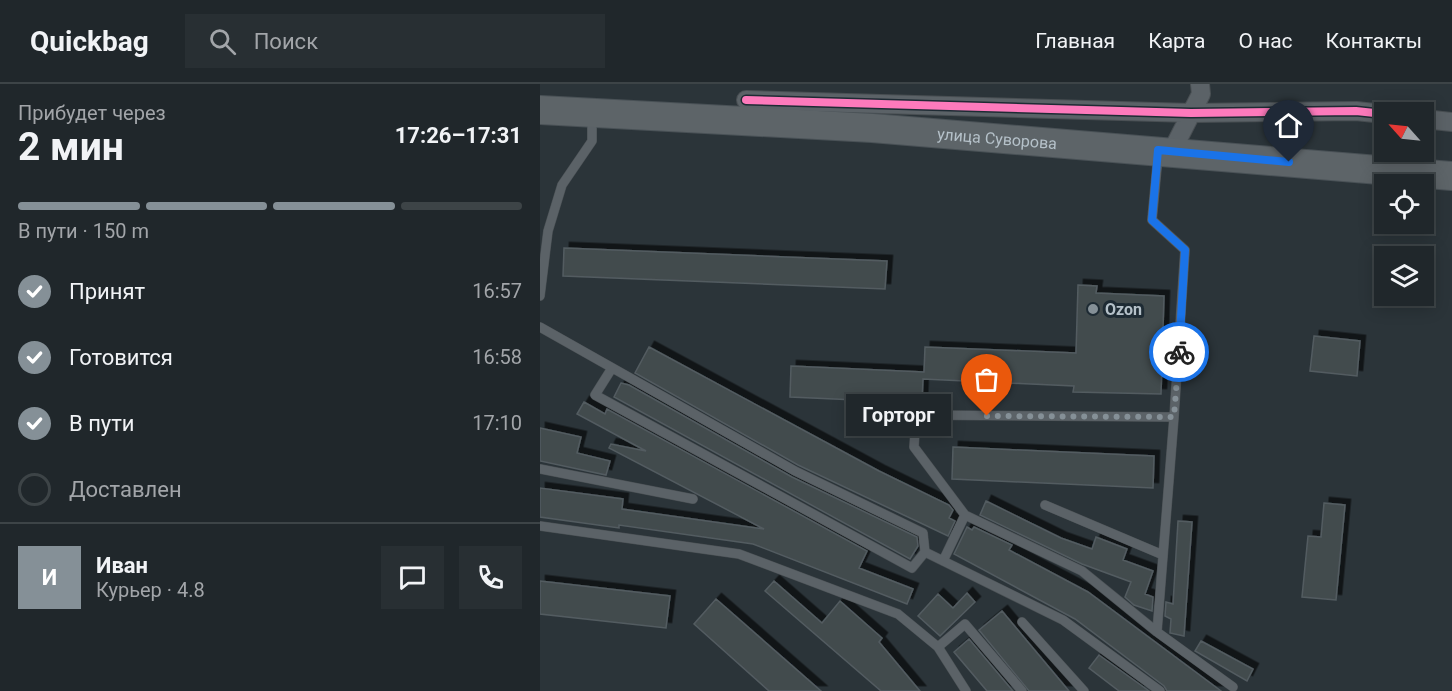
<!DOCTYPE html>
<html lang="ru">
<head>
<meta charset="utf-8">
<style>
  :root { --surface:#20272b; --page:#282f33; --text:#f1f3f6; --muted:#a2a5a9; --line:#3d4447; --accent:#859097 }
  body { margin:0; font-family:Roboto,sans-serif; background:var(--page); color:var(--text); height:100vh; display:flex; flex-direction:column; font-size:22px; white-space:nowrap }
  * { box-sizing:border-box; margin:0 }
  p { font-size:20px; color:var(--muted) }
  .icon { flex:none; width:33px; height:33px; fill:none; stroke:currentColor; stroke-width:2; stroke-linecap:round; stroke-linejoin:round }
  .map { position:relative; flex:1; overflow:hidden }
  .sheet { display:flex; flex-direction:column; background:var(--surface); width:540px }
  .sheet>* { flex:none }
  .needle { width:39px; rotate:297deg }
  .fabs { position:absolute; left:834px; top:18px; display:grid; gap:12px }
  .fabs a { display:grid; place-items:center; width:60px; height:60px; border-radius:0px; background:var(--surface); box-shadow:0 3px 15px #0003,0 0 0 2px var(--line); font-size:30px }
  .pin { position:absolute; display:grid; place-items:center; width:51px; height:51px; color:#fff; margin:-62px -26px; border-radius:50% 50% 50% 0; rotate:-45deg; box-shadow:0 0 6px #0007 }
  .pin .icon { rotate:45deg }
  .courier { position:absolute; display:grid; place-items:center; width:60px; height:60px; margin:-30px; border:4px solid #1a73e8; border-radius:50%; background:#fff; color:#222; box-shadow:0 2px 8px #0007 }
  .bubble { position:absolute; height:42px; border-radius:0px; background:var(--surface); box-shadow:0 3px 15px #0003,0 0 0 2px var(--line); font-size:20px; font-weight:700; line-height:42px; text-align:center }
  .overview em { font-style:normal; font-weight:700 }
  .overview div { display:flex; flex-direction:column-reverse }
  .overview { display:flex; align-items:center; justify-content:space-between; height:102px; padding:0 18px }
  h1 { font-size:39px; font-weight:700; line-height:45px }
  .bar { display:grid; grid-template-columns:repeat(4,1fr); gap:9px 6px; align-content:center; height:72px; padding:0 18px }
  .bar i { height:8px; border-radius:4px; background:var(--line) }
  .bar .selected { background:var(--accent) }
  .bar p { grid-column:span 4 }
  .line { display:flex; align-items:center; gap:15px; padding:0 18px; border-top:2px solid var(--line) }
  .line div { flex:1 }
  .round { display:grid; place-items:center; flex:none; width:63px; height:63px; border-radius:0px; background:var(--page) }
  ol { padding:0 18px; list-style:none }
  li { display:flex; align-items:center; gap:18px; height:66px }
  li p { margin-inline-start:auto }
  li .icon { padding:6px; border-radius:50%; background:var(--accent); color:#fff; stroke-width:4 }
  li:last-child { color:var(--muted) }
  li i { width:33px; height:33px; border:3px solid var(--line); border-radius:50% }
  header { display:flex; align-items:center; gap:36px; box-sizing:border-box; height:84px; padding:0 30px; background:var(--surface); border-bottom:2px solid var(--line) }
  header strong { font-size:28px }
  nav { display:flex; gap:33px; margin-inline-start:auto; font-size:21px }
  .search { width:420px; height:54px; background:var(--page); display:flex; align-items:center; gap:15px; box-sizing:border-box; padding:0 21px; border-radius:0px; color:var(--muted); font-size:22px }
  main { display:flex; flex:1; min-height:0 }
  .map>svg:first-child { display:block }
</style>
</head>
<body>
<header>
<strong>Quickbag</strong>
<div class="search"><svg class="icon" aria-label="search" viewBox="0 0 24 24"><circle cx="10" cy="10" r="6"/><path d="M15 15l6 6"/></svg>Поиск</div>
<nav><a>Главная</a><a>Карта</a><a>О нас</a><a>Контакты</a></nav>
</header>
<main>
<section class="sheet">
<div class="overview"><div><h1>2 мин</h1><p>Прибудет через</p></div><em>17:26–17:31</em></div>
<div class="bar"><i class="selected"></i><i class="selected"></i><i class="selected"></i><i></i><p>В пути · 150 m</p></div>
<ol>
<li><svg class="icon" aria-label="check" viewBox="0 0 24 24"><path d="M5 12l5 5 9-10"/></svg>Принят<p>16:57</p></li>
<li><svg class="icon" aria-label="check" viewBox="0 0 24 24"><path d="M5 12l5 5 9-10"/></svg>Готовится<p>16:58</p></li>
<li><svg class="icon" aria-label="check" viewBox="0 0 24 24"><path d="M5 12l5 5 9-10"/></svg>В пути<p>17:10</p></li>
<li><i></i>Доставлен</li>
</ol>
<div class="line" style="height:108px"><b class="round" style="background:var(--accent);color:#fff">И</b><div><b>Иван</b><p>Курьер · 4.8</p></div><a class="round"><svg class="icon" aria-label="chat" viewBox="0 0 24 24"><path d="M4 5h16v11H9l-5 4z"/></svg></a><a class="round"><svg class="icon" aria-label="phone" viewBox="0 0 24 24"><path d="M5 4h4l2 5-3 2q2 4 5 5l2-3 5 2v4C11 20 4 13 5 4z"/></svg></a></div>
</section>
<div class="map">
<svg width="912" height="607" viewBox="0 0 912 607">
  <defs>
    <filter id="shadow"><feDropShadow dx="5.5" dy="-5.5" stdDeviation="0" flood-color="#0009"/></filter>
  </defs>
  <rect width="100%" height="100%" fill="#2b3439"/>
  <path fill="#434b4e" stroke="#535c61" stroke-width="1.5" filter="url(#shadow)" d="M 24,164 L 347,177 L 345,205 L 23,192 Z
    M 538,201 L 557,202 L 556,209 L 624,212 L 621,310 L 533,308 L 534,302 L 383,295 L 382,319 L 250,313 L 251,282 L 384,288 L 385,263 L 536,269 Z
    M 774,252 L 820,257 L 817,292 L 770,287 Z
    M 109,263 L 339,387 L 409,421 L 413,426 L 409,434 L 415,437 L 408,452 L 258,381 L 95,289 Z
    M 81,299 L 89,301 L 252,393 L 377,453 L 378,462 L 370,475 L 74,313 Z
    M 44,318 L 65,330 L 67,325 L 327,467 L 319,484 L 373,505 L 367,520 L 213,460 L 79,441 L 79,444 L 0,433 L 0,404 L 83,415 L 82,425 L 224,445 L 69,364 L 71,360 L 106,367 L 37,330 Z
    M 0,344 L 41,353 L 37,369 L 70,377 L 66,391 L 0,377 Z
    M 413,363 L 614,372 L 613,404 L 412,395 Z
    M 446,417 L 521,454 L 552,465 L 556,453 L 587,465 L 583,476 L 613,487 L 605,510 L 613,513 L 612,527 L 594,521 L 585,513 L 591,498 L 542,480 L 440,431 Z
    M 784,419 L 805,421 L 796,516 L 762,513 L 768,452 L 781,453 Z
    M 638,437 L 652,438 L 644,552 L 630,549 L 631,535 L 625,532 L 626,518 L 633,520 Z
    M 427,443 L 432,446 L 434,443 L 472,461 L 469,466 L 548,508 L 681,607 L 627,607 L 624,602 L 535,535 L 414,470 Z
    M 0,497 L 130,512 L 126,544 L 0,530 Z
    M 234,497 L 282,539 L 300,517 L 342,554 L 339,558 L 380,607 L 341,607 L 225,507 Z
    M 427,509 L 435,518 L 400,552 L 378,532 L 398,510 L 413,524 Z
    M 176,515 L 281,607 L 229,607 L 154,540 Z
    M 462,527 L 529,607 L 489,607 L 439,546 Z
    M 429,555 L 473,607 L 447,607 L 414,568 Z
    M 661,557 L 713,585 L 707,597 L 655,567 Z
    M 559,571 L 609,607 L 579,607 L 549,584 Z"/>
  <g fill="none" stroke-linecap="round" stroke-linejoin="round">
    <defs>
      <path id="service" d="M 618,72 L 612,136 L 645,166 L 634,333
        M 0,212 L 8,147 L 22,101 L 52,57 L 52,31
        M 0,243 L 255,387 L 383,449 L 385,468 L 523,536 L 620,607
        M 72,284 L 55,311 L 372,484 L 385,468
        M 0,385 L 153,415
        M 505,421 L 623,471
        M 425,431 L 374,363 L 376,331 L 634,333 L 617,548
        M 0,442 L 199,470 L 358,530 L 398,563 L 426,607
        M 403,477 L 425,431 L 542,487 L 617,548 L 693,603
        M 482,538 L 544,607
        M 398,563 L 425,540 L 482,607"/>
      <path id="minor" d="M 206,16 L 651,29 L 816,27 L 844,30
        M 884,35 L 912,38
        M 632,67 L 661,10 L 660,0"/>
      <g id="primary">
        <path id="s1" d="M 0,26 L 332,44 L 912,92"/>
      </g>
    </defs>
    <use href="#service" stroke="#494f53" stroke-width="10"/>
    <use href="#minor" stroke="#494f53" stroke-width="20"/>
    <use href="#primary" stroke="#495156" stroke-width="30"/>
    <use href="#service" stroke="#5b6267" stroke-width="9"/>
    <use href="#minor" stroke="#5b6267" stroke-width="18"/>
    <use href="#primary" stroke="#5d6468" stroke-width="28"/>
    <defs>
      <path id="cycleway" d="M 206,16 L 651,29 L 816,27 L 844,30"/>
    </defs>
    <use href="#cycleway" stroke="#1e2b34" stroke-width="11"/>
    <use href="#cycleway" stroke="#fd7abc" stroke-width="8"/>
  </g>
  <g fill="none" stroke-linecap="round" stroke-linejoin="round">
    <path stroke="#859097" stroke-width="6" stroke-dasharray="0 10.8" d="M 447,332 L 634,333 L 639,268"/>
    <path stroke="#1a73e8" stroke-width="8" d="M 639,268 L 645,166 L 612,136 L 618,66 L 749,78"/>
  </g>
  <circle fill="#859097" stroke="#1e2b34" stroke-width="2" cx="553" cy="225" r="6"/>
  <g text-anchor="middle" stroke-width="6" stroke-linejoin="round" paint-order="stroke">
    <g font-size="16" fill="#b5c1c9" stroke="#1e2b34">
      <text dy="6" stroke="none"><textPath href="#s1" startOffset="458">улица Суворова</textPath></text>
    </g>
    <g font-size="16" font-weight="bold" fill="#b5c1c9" stroke="#1e2b34" text-anchor="start">
      <text x="565" y="231">Ozon</text>
    </g>
  </g>
</svg>
<div class="fabs">
<a><svg class="needle" viewBox="-14 -14 28 28"><path d="M0-13l5 13h-10z" fill="#e53935"/><path d="M0 13l5-13h-10z" fill="#a2a5a9"/></svg></a>
<a><svg class="icon" aria-label="locate" viewBox="0 0 24 24"><circle cx="12" cy="12" r="6"/><path d="M12 2v4M12 18v4M2 12h4M18 12h4"/></svg></a>
<a><svg class="icon" aria-label="layers" viewBox="0 0 24 24"><path d="M12 4l9 5-9 5-9-5zM3 14l9 5 9-5"/></svg></a>
</div>
<div class="pin" style="left:447px;top:332px;background:#ea580c"><svg class="icon" aria-label="bag" viewBox="0 0 24 24"><path d="M5 8h14l-1 12H6zM9 8a3 3 0 0 1 6 0"/></svg></div>
<div class="pin" style="left:749px;top:78px;background:#1f2937"><svg class="icon" aria-label="home" viewBox="0 0 24 24"><path d="M3 11l9-7 9 7M6 9v11h12V9"/></svg></div>
<div class="courier" style="left:639px;top:268px"><svg class="icon" aria-label="bike" viewBox="0 0 24 24"><circle cx="6" cy="16" r="4"/><circle cx="18" cy="16" r="4"/><path d="M6 16l4-8h5l3 8M10 8l3 8H6M13 5h3"/></svg></div>
<div class="bubble" style="left:306px;top:310px;width:105px">Горторг</div>
</div>
</main>
</body>
</html>
